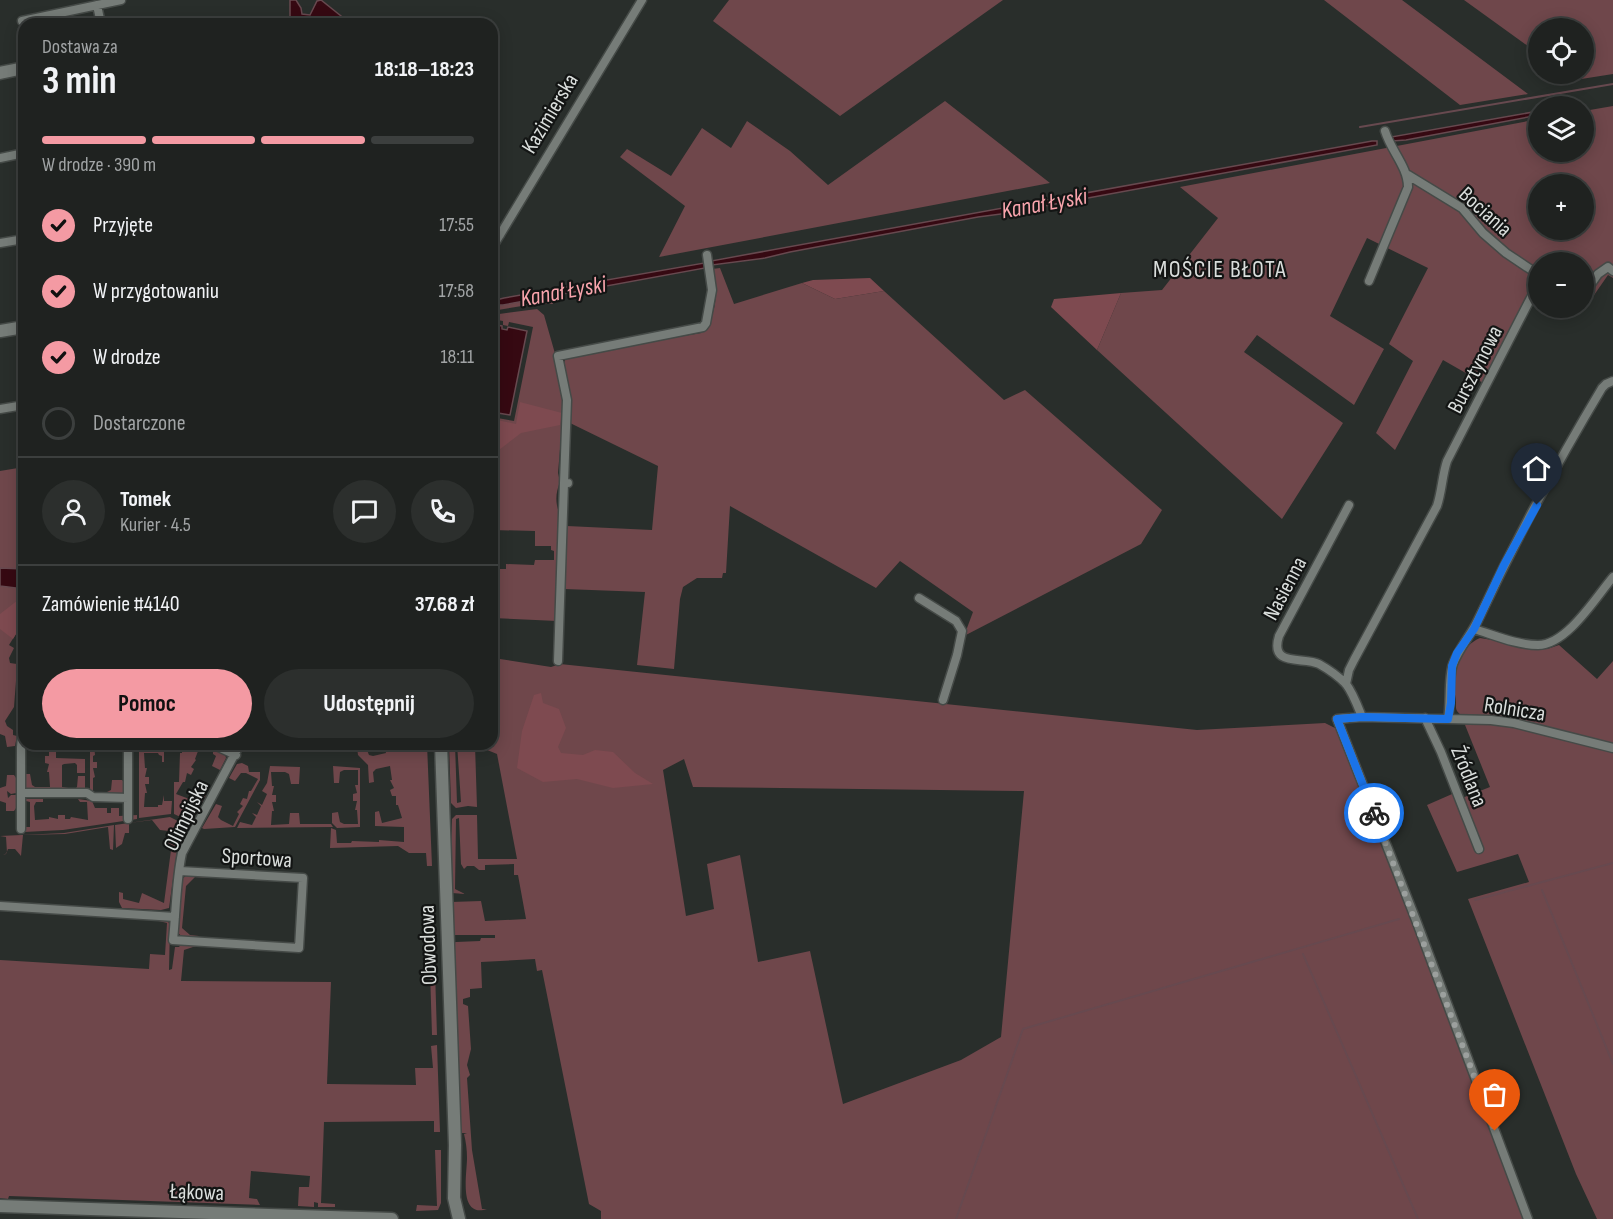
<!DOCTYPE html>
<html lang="pl">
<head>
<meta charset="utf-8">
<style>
  :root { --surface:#1f2220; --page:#2c2f2d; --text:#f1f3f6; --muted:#a1a4a5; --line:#3c3f3e; --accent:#f49aa3 }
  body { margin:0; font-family:"Sofia Sans Condensed",sans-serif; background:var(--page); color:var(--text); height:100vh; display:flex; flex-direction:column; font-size:22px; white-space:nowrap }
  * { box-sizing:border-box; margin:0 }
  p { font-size:20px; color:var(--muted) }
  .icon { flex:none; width:33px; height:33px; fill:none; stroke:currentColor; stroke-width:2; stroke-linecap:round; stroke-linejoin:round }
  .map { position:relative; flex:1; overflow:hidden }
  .details { position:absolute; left:18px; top:18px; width:480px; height:732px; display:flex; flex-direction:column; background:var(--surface); border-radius:18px; box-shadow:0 3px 15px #0003,0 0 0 2px var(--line) }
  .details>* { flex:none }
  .tools { position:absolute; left:1528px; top:18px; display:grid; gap:12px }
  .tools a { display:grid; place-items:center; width:66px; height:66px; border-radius:50%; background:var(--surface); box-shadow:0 3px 15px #0003,0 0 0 2px var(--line); font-size:30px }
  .pin { position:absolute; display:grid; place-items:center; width:51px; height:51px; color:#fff; margin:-62px -26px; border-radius:50% 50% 50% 0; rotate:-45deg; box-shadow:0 0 6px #0007 }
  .pin .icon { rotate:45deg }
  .courier { position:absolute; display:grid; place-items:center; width:60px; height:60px; margin:-30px; border:4px solid #1a73e8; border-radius:50%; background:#fff; color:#222; box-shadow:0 2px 8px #0007 }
  .overview em { font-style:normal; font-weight:700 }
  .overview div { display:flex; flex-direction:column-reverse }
  .overview { display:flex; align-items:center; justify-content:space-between; height:102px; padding:0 24px }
  h1 { font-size:39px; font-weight:700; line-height:45px }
  .bar { display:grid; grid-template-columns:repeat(4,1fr); gap:9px 6px; align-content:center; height:72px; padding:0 24px }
  .bar i { height:8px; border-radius:4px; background:var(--line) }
  .bar .selected { background:var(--accent) }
  .bar p { grid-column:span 4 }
  .line { display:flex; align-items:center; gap:15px; padding:0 24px; border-top:2px solid var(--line) }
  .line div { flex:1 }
  .round { display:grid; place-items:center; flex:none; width:63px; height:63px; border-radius:32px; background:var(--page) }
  ol { padding:0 24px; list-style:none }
  li { display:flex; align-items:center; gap:18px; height:66px }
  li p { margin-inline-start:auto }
  li .icon { padding:6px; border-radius:50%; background:var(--accent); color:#111; stroke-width:4 }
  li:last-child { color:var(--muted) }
  li i { width:33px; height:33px; border:3px solid var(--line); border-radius:50% }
  .primary-button { display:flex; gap:12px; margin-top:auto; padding:12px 24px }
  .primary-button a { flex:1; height:69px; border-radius:36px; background:var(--accent); color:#111; font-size:24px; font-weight:700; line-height:69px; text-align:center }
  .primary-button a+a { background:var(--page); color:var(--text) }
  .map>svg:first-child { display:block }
</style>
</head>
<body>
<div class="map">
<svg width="1613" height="1219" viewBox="0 0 1613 1219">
  <rect width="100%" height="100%" fill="#292e2b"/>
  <path fill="#6f474b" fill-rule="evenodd" d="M 729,0 L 1003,0 L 840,116 L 713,21 Z
    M 1324,0 L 1402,0 L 1528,94 L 1460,105 Z
    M 1464,0 L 1613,0 L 1613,74 L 1575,80 L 1565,74 L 1584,74 L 1584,28 L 1539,28 L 1539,54 Z
    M 945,101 L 1050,183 L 659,257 L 685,206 L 620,157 L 627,149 L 671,176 L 702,128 L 731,148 L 747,121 L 790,151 L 828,185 Z
    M 1613,106 L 1613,278 L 1608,275 L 1592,298 L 1584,294 L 1584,262 L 1539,262 L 1539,276 L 1485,384 L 1443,360 L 1395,450 L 1376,433 L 1413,361 L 1389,344 L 1428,268 L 1367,238 L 1330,316 L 1384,349 L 1354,405 L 1257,335 L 1244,352 L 1343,423 L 1282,519 L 1097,350 L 1121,293 L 1162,290 L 1218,218 L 1180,187 L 1539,119 L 1539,152 L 1584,152 L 1584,111 ZM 1539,184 L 1584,184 L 1584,230 L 1539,230 Z
    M 720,268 L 734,304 L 802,283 L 835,299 L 884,291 L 1004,400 L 1025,390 L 1162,510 L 1141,544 L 964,636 L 973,612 L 900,561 L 876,588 L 730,506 L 726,573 L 723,573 L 722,578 L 697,578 L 683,587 L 680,599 L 674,669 L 637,665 L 645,592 L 564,589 L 567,526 L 652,530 L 658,466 L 570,423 L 563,369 L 565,360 L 571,355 L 701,333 C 718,315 718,291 712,269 Z
    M 551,296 L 553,304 L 534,304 L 492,311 L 492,305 Z
    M 537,309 L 544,315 L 556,357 L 564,401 L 558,473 L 560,482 C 555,494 555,505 561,517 L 557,621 L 492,618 L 492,569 L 506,569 L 506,564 L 534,565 L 535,560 L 554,560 L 554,551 L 551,550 L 551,546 L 535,546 L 535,531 L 492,530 L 492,417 L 514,421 L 533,327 L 509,322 L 508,326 L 503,325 L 503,321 L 492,319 L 492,315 Z
    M 24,467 L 24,569 L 0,568 L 0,471 Z
    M 0,582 L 24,584 L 24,621 L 9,645 L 14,648 L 9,658 L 10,663 L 24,665 L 23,681 L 16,681 L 14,707 L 5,721 L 7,726 L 13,730 L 13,735 L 17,736 L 15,746 L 7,747 L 5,736 L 0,734 Z
    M 1480,638 L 1547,649 L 1559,645 L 1597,679 L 1613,661 L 1613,1219 L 1597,1219 L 1576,1174 L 1468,899 L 1529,882 L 1518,854 L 1457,872 L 1427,805 L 1459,791 L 1462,798 L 1490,787 L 1461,715 C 1455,710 1456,709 1456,702 C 1456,697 1454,692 1454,687 C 1454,669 1462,645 1480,638 Z
    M 500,659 L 551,667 L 560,664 L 1197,730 L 1325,723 L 1337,729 L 1528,1219 L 582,1219 L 601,1219 L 601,1211 L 589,1204 L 542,970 L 537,971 L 535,959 L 481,962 L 482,988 L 470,989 L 470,997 L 463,999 L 463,1004 L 468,1006 L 471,1049 L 467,1065 L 470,1075 L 467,1078 L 472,1150 L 482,1209 L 487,1209 C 458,1218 467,1174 467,1158 C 467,1150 466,1142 464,1134 L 467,1133 L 462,1133 L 457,1122 L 453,943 L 456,942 L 480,941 L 481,938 L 495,938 L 495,935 L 455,935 L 453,933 L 451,902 L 481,901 L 485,921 L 526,919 L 518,875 L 514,875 L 514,864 L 485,865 L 485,870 L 479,870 L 474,866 L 467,866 L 464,869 L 461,864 L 459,818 L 456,819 L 455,889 L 465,894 L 452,893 C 447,869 452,844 452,819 L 456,815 L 477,815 L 478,859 L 517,859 L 497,754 L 475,745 L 477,807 L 468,806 L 456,808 L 451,803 L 449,744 L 455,744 L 457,803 L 461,802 L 457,744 L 492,744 L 492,669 ZM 684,759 L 693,787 L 1024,791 L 1001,1037 L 961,1060 L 843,1104 L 810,951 L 758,962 L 740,855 L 707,864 L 714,909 L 686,916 L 663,770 Z
    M 49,744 L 56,744 L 56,758 L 85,759 L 85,773 L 77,773 L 77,765 L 75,763 L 64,764 L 62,765 L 62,787 L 75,789 L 77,787 L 78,776 L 85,776 L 85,789 L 26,791 L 26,774 L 30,774 L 32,785 L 35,787 L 50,787 L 49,772 L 47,772 L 49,764 L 45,763 L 45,756 L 49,756 L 49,751 L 47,750 Z
    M 90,744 L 94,744 L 95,755 L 93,756 L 93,762 L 97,762 L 97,768 L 93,768 L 95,777 L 93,778 L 93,792 L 107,792 L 111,790 L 112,780 L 122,780 L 123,781 L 124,794 L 97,794 L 90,792 Z
    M 384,744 L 427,744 L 432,866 L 427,866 L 426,853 L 409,853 L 398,846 L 330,848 L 331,828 L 336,830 L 337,843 L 351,843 L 352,841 L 379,842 L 379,840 L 404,842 L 404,827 L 375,826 L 375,812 L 379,811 L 382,823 L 402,818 L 398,805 L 396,805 L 396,796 L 392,796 L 390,790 L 394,788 L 390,780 L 392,780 L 390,766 L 376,769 L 373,772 L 374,782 L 369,783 L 368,765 L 358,755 L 357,747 L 365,745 L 369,755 L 373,756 L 386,753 Z
    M 196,745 L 203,745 L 225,754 L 226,758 L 220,770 L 212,766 L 216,756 L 213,754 L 213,752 L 200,746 L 195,759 L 196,760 L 191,767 L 194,769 L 191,775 L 187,773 L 185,782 L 183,782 L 176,794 L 192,800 L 199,791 L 206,795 L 192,820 L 189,821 L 174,814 L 174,782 L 179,782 L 180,753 L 182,753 L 182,751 L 196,751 Z
    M 139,750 L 164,750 L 164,762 L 162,762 L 162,756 L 159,755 L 158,753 L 144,753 L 145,768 L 147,768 L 145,777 L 149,777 L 149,784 L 145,784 L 147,793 L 145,793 L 144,807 L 158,807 L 158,805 L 162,805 L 164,795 L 164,801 L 172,801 L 171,814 L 139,818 Z
    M 242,763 L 248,766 L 249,772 L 260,772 L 260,780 L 235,827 L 204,829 L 202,828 L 216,804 L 222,806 L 218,817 L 221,820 L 233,826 L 239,814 L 237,812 L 243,806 L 240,804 L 243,798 L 247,799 L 249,791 L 251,791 L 258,779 L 246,773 L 241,773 L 235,781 L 229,778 L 237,764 Z
    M 270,766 L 300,767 L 299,784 L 291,784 L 289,774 L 285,772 L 271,772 L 272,786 L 274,786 L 272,795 L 276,795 L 276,802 L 272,802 L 274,811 L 272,811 L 271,825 L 289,824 L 290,813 L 299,813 L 300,824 L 331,824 L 333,827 L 237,828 L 240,822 L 252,825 L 256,817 L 252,813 L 257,815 L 261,806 L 257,802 L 262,805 L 267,794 L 262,791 L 267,783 Z
    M 333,766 L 360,768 L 360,827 L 337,828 L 332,823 L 332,813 L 338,812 L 340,822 L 344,824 L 358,824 L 357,810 L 355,810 L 357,801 L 353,801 L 353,794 L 357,793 L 355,785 L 358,785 L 358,770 L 344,770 L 340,772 L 339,783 L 334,783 Z
    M 7,775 L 14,775 L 16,778 L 16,793 L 11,794 L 7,791 L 8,798 L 11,795 L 16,795 L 16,808 L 14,811 L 6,811 L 6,803 L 0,801 L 0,788 L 6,786 Z
    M 26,799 L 43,799 L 43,802 L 36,802 L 34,806 L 35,820 L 49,819 L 49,817 L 58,819 L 58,815 L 65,815 L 65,819 L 70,819 L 71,817 L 88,820 L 87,802 L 80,802 L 78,799 L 92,801 L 95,808 L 107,808 L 107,813 L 111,813 L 111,808 L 119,808 L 119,816 L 137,815 L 137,819 L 63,830 L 24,832 L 24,827 L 30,827 L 30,802 L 26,801 Z
    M 170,817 L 188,826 L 186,831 L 179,828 L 175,835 L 183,839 L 177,850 L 169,908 L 161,910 L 122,908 L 119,902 L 119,892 L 123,893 L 123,899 L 139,903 L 142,893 L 164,903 L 171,850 L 168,847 L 169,831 L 160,830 L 152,820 L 129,823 L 129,833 L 125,833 L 122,844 L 116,848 L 115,825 Z
    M 114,825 L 113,850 L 110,849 L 108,827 L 65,834 L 23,835 L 21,856 L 15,849 L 8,849 L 6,854 L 3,855 L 7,853 L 6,837 L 0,836 L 64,833 Z
    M 187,875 L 210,876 L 210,878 L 195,877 L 186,886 L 182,928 L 190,935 L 199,936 L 197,938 C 188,937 179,939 177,929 L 182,879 Z
    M 160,919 L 168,921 L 170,926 L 169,970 L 172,969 L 175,947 L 179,947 L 182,943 L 205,945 L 205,947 L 193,947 L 184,950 L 181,981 L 331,982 L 327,1084 L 416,1085 L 415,1068 L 433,1068 L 431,1046 L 437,1045 L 440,1132 L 434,1132 L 434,1121 L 324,1122 L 321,1203 L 335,1204 L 335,1207 L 318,1207 L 318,1203 L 314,1202 L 314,1207 L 298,1206 L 299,1187 L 309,1187 L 310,1176 L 251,1171 L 249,1198 L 257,1199 L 260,1205 L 9,1196 L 8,1199 L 0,1198 L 0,960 L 149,969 L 150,954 L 165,955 L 167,923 L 159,921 Z
    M 423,938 L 434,938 L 437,1035 L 432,1035 L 429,939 Z
    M 435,1150 L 441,1150 L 441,1203 L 438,1210 L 416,1211 L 417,1205 L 437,1206 Z"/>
  <path fill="#7e4a50" d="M 870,278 L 884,291 L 835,299 L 802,283 L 813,280 Z
    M 1121,293 L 1097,350 L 1051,307 L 1054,299 Z
    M 520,402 L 562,413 L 560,425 L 521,433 L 499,450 L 500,500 L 492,503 L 492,419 L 516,424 Z
    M 24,599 L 24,621 L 13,639 L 0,629 L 0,614 L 18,600 Z
    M 541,693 L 543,703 L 559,709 L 566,728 L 558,747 L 561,753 L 583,755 L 595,750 L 613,752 L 635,773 L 653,784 L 613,788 L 577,779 L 543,782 L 517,768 L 522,731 L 534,695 Z"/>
  <path fill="#360912" stroke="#67494f" stroke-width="1.5" d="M 290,0 L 296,0 L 301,8 L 302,14 L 310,15 L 317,1 L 321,0 L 351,24 L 290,24 Z
    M 1539,111 L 1539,115 L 1406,140 L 1392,141 L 1391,137 Z
    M 1372,141 L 1377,141 L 1377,145 L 1028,209 L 1024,211 L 978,217 L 790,252 L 765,258 L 712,265 L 711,261 Z
    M 704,263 L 705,268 L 503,305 L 492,305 L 492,301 L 504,298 Z
    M 496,325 L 502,326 L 502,329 L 507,330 L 508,327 L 527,331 L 510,415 L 492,412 L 492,361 Z
    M 0,568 L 24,569 L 24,589 L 0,586 Z"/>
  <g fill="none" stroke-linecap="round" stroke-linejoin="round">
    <path stroke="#67494f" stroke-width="2" d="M 1360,127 L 1613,84
      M 1542,890 L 1613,1064
      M 1475,900 L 1613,863
      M 1303,954 L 1418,1219
      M 956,1219 L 1023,1029 L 1399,919"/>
    <defs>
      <path id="street" d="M 97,5 L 101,24
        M 22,21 L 121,0
        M 232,24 L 244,24
        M 0,158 L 24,153
        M 1408,175 L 1462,208 L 1483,233 L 1506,253 L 1539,275
        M 492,229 L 500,235
        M 0,243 L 24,239
        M 492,248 L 642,0
        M 1369,281 L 1408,187 C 1408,167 1391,151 1385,131
        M 1584,294 L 1598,274 L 1608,267 L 1613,271
        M 0,409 L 24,405
        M 564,483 L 567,400 L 558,356 L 703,327 L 706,323 L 712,290 L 707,255
        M 1349,505 L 1279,636 C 1269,668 1304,656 1319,664 C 1328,669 1339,677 1346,684 C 1353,693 1358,707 1362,717
        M 919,598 L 956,621 L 962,631 L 957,655 L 943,700
        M 1474,629 C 1494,635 1517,645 1538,645 C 1567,645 1596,597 1613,577
        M 558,661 L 564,483 L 568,483
        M 1346,684 L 1349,670 L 1354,660 L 1437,506 C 1442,491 1442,476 1447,461 L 1539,282
        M 1425,718 L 1441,752 L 1479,849
        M 1448,719 C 1451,702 1448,678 1453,664 C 1459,648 1471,635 1478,620 C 1515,541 1557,463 1602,388 L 1606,384 L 1613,381
        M 212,744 L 236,755
        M 21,793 L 87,793 L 93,797 L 128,798
        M 128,819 L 128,744
        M 21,829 L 21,747 L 24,713
        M 180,871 L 303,878 L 299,948 L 173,940 C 176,911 176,881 182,853 L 240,744
        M 0,906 L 175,917
        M 1528,1219 L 1416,920 L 1337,719 L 1362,717 L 1491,720 L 1514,723 L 1613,748"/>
      <path id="secondary" d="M 0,73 L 24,68
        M 0,331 L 24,327
        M 441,744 L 455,1145 L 454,1198 L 459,1219
        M 0,1206 L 392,1219"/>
    </defs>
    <use href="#street" stroke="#454a47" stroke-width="11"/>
    <use href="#secondary" stroke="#454a47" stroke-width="15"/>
    <use href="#street" stroke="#767c78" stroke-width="8"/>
    <use href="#secondary" stroke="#767c78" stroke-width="12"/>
  </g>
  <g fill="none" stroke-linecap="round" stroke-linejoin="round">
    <path stroke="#9ca09e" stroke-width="6" stroke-dasharray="0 10.8" d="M 1374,813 L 1495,1131"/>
    <path stroke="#1a73e8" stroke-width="8" d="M 1374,813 L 1337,719 L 1362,717 L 1448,719 L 1451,703 L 1452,666 L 1457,653 L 1474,629 L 1504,565 L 1537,505"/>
  </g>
  <g text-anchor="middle" stroke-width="4.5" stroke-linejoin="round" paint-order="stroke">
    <g font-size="22" fill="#dadedc" stroke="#131514">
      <text transform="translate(549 113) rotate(-59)" y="8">Kazimierska</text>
      <text transform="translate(1486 211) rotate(42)" y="8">Bociania</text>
      <text transform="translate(1474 369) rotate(-63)" y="8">Bursztynowa</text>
      <text transform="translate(1284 588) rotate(-62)" y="8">Nasienna</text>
      <text transform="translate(1515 708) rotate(9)" y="8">Rolnicza</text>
      <text transform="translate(1470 776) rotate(68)" y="8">Źródlana</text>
      <text transform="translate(185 815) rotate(-64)" y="8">Olimpijska</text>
      <text transform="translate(257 857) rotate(4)" y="8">Sportowa</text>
      <text transform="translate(427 945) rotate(-92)" y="8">Obwodowa</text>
      <text transform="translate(197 1191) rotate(2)" y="8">Łąkowa</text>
    </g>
    <g font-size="24" font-style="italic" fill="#f8a4ac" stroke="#131514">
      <text transform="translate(1044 203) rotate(-10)" y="8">Kanał Łyski</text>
      <text transform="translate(563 291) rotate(-10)" y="8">Kanał Łyski</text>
    </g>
    <g font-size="24" letter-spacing="1.5" fill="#dadedc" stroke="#131514">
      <text x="1220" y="277">MOŚCIE BŁOTA</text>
    </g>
  </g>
</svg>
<div class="tools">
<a><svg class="icon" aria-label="locate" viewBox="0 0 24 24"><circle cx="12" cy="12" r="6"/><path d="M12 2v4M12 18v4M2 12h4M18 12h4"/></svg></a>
<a><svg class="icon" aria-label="layers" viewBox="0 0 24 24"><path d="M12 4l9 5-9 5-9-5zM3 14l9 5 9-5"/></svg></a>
<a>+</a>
<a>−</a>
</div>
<div class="pin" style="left:1495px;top:1131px;background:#ea580c"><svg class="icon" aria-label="bag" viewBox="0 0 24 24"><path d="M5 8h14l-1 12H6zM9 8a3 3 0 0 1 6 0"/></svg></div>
<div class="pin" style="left:1537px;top:505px;background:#1f2937"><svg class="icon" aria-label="home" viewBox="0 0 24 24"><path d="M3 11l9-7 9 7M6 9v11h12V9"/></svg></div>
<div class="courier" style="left:1374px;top:813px"><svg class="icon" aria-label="bike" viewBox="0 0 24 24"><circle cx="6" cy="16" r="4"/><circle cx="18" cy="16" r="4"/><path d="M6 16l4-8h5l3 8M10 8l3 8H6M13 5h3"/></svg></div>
<section class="details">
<div class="overview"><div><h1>3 min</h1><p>Dostawa za</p></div><em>18:18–18:23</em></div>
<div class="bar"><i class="selected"></i><i class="selected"></i><i class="selected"></i><i></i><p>W drodze · 390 m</p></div>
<ol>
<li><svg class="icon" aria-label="check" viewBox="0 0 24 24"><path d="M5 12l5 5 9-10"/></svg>Przyjęte<p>17:55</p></li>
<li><svg class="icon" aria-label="check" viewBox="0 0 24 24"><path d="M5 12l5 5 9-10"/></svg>W przygotowaniu<p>17:58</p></li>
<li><svg class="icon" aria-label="check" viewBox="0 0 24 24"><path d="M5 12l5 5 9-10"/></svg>W drodze<p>18:11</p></li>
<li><i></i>Dostarczone</li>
</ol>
<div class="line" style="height:108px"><a class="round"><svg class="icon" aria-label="person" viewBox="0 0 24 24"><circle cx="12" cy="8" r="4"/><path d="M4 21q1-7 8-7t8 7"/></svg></a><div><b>Tomek</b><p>Kurier · 4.5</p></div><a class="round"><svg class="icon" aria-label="chat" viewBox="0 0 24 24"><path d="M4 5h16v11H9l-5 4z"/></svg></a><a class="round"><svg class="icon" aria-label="phone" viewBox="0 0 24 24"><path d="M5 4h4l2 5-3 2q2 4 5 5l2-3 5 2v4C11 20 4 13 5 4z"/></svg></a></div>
<div class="line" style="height:78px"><div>Zamówienie #4140</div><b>37.68 zł</b></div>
<div class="primary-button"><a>Pomoc</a><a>Udostępnij</a></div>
</section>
</div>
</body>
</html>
